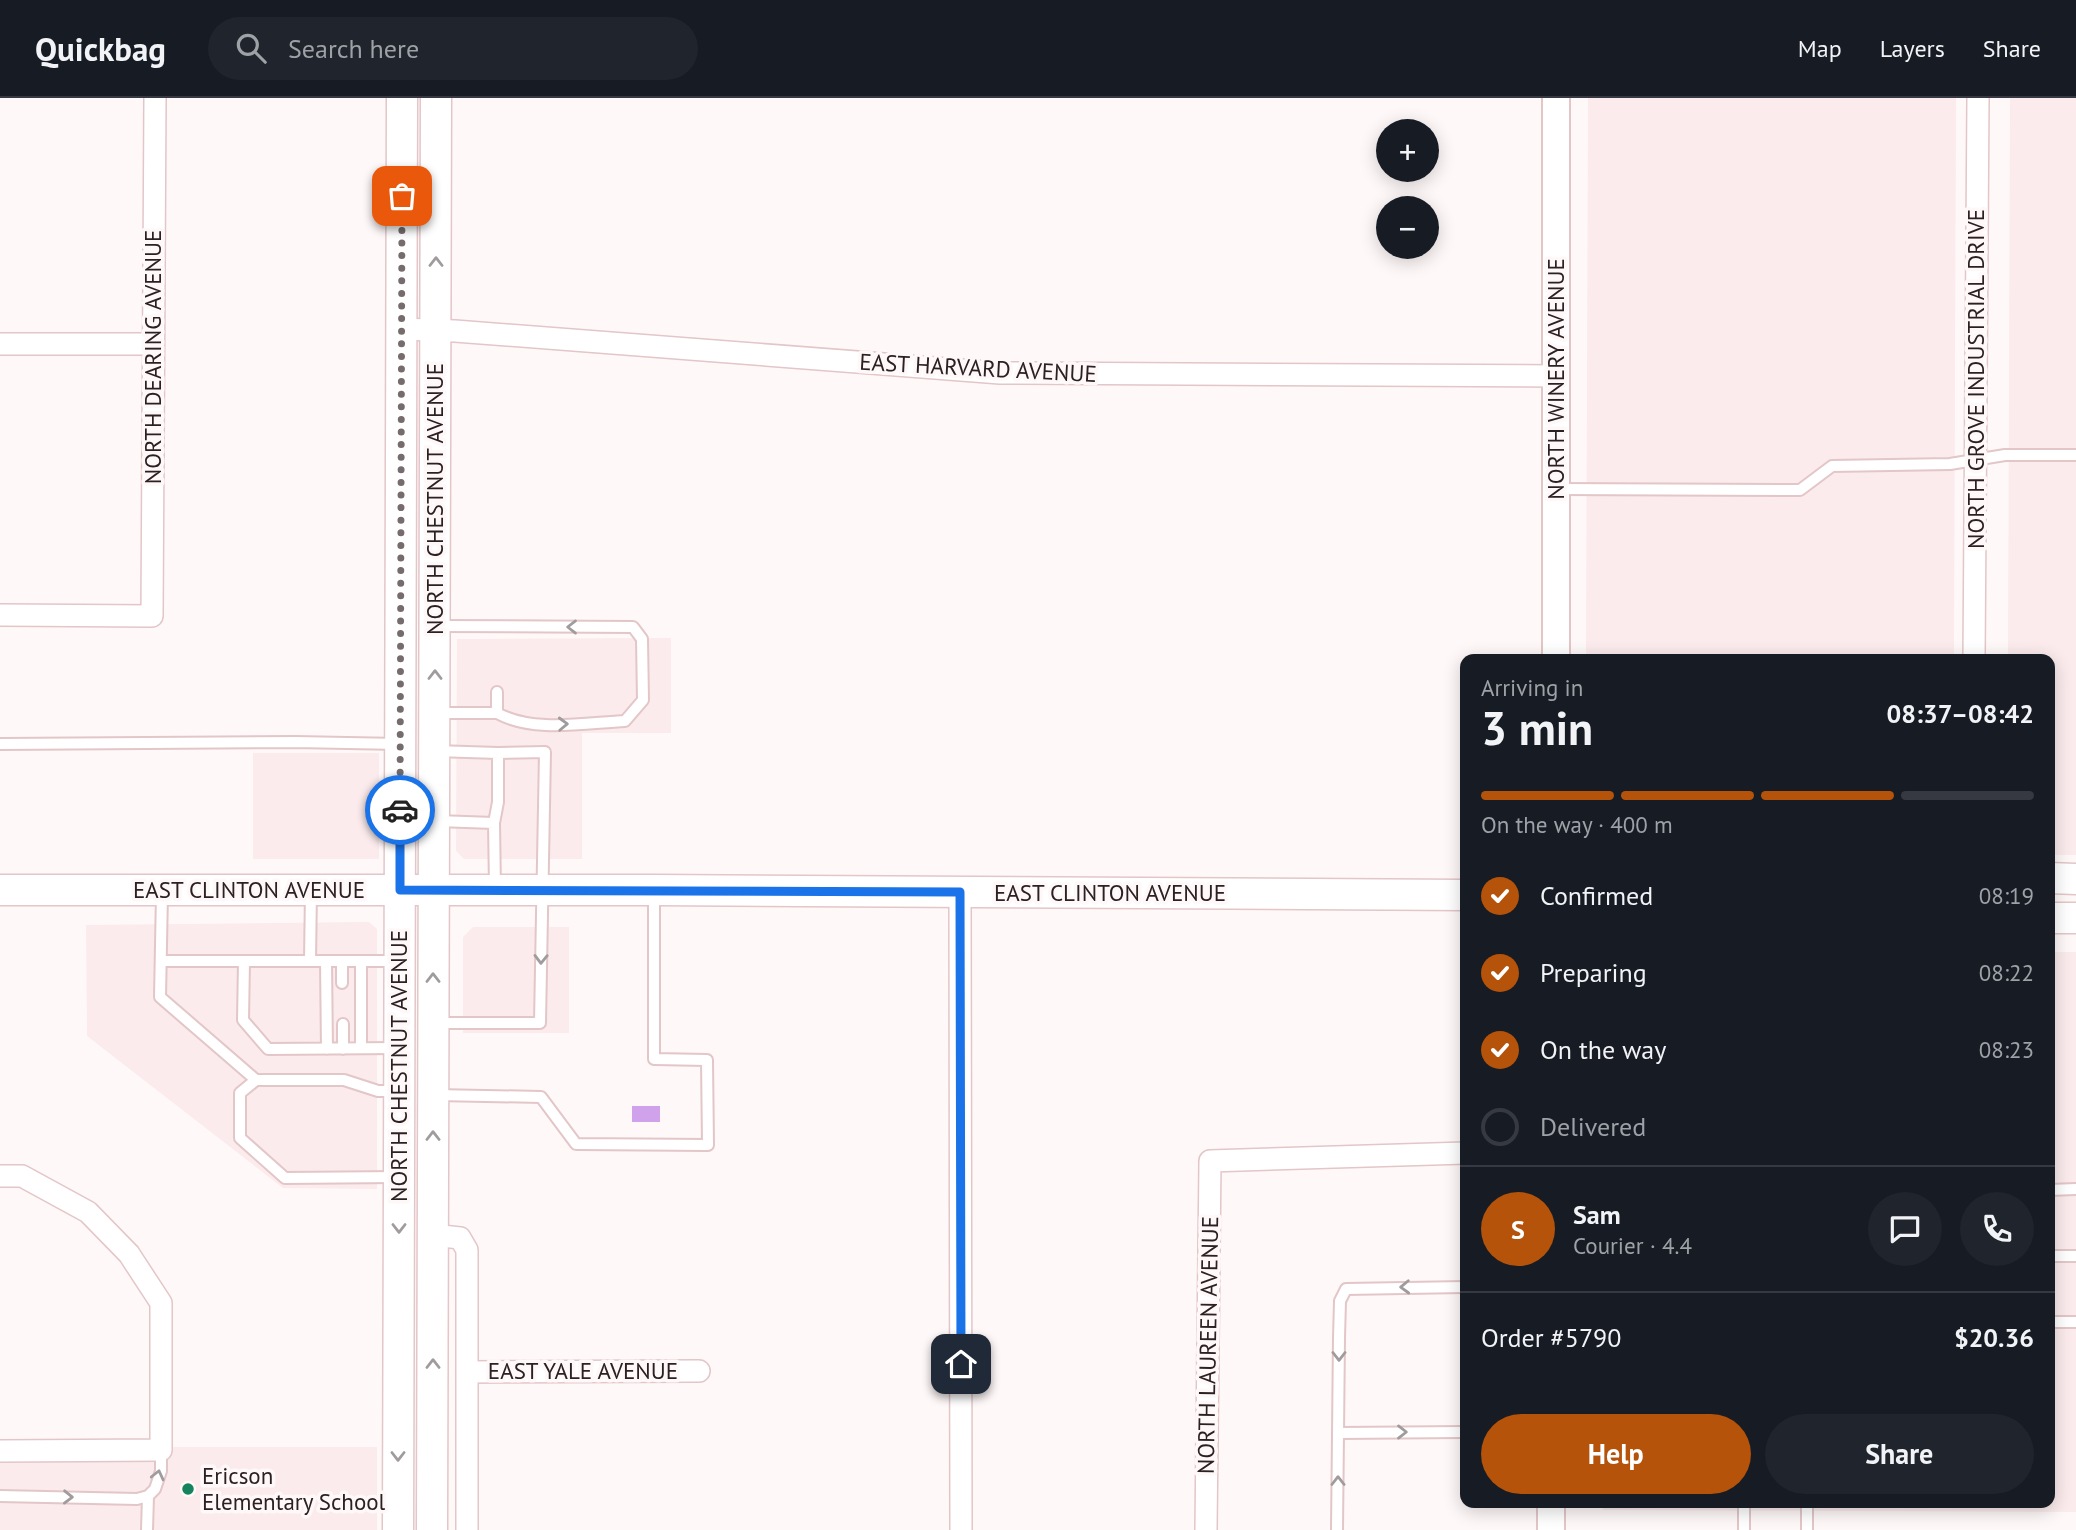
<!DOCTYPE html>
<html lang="en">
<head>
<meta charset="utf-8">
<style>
  :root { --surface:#171b24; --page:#20242c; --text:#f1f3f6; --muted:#9ea1a6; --line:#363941; --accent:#b45309 }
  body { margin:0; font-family:"PT Sans",sans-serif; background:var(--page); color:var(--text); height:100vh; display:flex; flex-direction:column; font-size:26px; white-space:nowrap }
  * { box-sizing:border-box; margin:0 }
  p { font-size:23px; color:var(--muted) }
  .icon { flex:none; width:38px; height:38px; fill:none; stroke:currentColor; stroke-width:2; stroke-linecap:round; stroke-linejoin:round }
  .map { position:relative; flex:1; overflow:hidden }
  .sheet { position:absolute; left:1460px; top:556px; width:595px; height:854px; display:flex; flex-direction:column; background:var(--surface); border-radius:14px; box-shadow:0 4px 18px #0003 }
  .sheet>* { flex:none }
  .controls { position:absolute; left:1376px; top:21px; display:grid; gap:14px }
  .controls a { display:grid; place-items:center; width:63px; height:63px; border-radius:50%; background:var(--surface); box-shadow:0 4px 18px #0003; font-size:35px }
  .pin { position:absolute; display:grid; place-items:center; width:60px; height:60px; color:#fff; margin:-30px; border-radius:14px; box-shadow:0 4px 10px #0006 }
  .courier { position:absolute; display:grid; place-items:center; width:70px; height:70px; margin:-35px; border:5px solid #1a73e8; border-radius:50%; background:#fff; color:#222; box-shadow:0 2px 9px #0007 }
  .headline em { font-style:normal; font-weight:800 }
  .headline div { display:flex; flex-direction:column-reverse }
  .headline { display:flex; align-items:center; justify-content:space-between; height:119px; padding:0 21px }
  h1 { font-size:46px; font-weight:800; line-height:52px }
  .bar { display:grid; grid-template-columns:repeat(4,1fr); gap:10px 7px; align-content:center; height:84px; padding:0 21px }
  .bar i { height:9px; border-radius:5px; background:var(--line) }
  .bar .selected { background:var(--accent) }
  .bar p { grid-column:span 4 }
  .line { display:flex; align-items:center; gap:18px; padding:0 21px; border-top:2px solid var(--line) }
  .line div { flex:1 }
  .round { display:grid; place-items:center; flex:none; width:74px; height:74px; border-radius:37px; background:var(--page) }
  ol { padding:0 21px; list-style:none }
  li { display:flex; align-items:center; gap:21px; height:77px }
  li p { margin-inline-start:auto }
  li .icon { padding:7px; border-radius:50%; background:var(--accent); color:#fff; stroke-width:4 }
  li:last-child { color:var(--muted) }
  li i { width:38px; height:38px; border:4px solid var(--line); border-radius:50% }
  .button { display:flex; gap:14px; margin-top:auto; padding:14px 21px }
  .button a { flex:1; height:80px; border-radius:42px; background:var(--accent); color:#fff; font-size:28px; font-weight:800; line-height:80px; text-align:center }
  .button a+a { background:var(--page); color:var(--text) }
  header { display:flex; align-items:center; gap:42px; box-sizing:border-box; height:98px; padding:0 35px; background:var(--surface); border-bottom:2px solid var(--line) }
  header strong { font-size:33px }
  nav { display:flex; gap:38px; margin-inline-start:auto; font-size:24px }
  .search { width:490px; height:63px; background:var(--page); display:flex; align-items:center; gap:18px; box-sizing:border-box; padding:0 24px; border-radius:38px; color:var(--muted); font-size:26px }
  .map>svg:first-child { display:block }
</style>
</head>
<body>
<header>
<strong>Quickbag</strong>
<div class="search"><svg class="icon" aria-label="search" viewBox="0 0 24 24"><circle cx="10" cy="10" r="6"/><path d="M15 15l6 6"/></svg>Search here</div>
<nav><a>Map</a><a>Layers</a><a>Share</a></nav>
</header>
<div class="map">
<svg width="2076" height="1432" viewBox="0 0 2076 1432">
  <rect width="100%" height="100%" fill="#fff8f9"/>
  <path fill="#fbebec" d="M 1588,0 L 1956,0 L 1954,562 L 1587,562 L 1586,553 Z
    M 2010,0 L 2076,0 L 2076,757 L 2049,757 L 2049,562 L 2008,562 Z
    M 671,540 L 671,635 L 582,635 L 582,761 L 464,761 L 456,753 L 457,541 Z
    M 253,655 L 379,655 L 379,761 L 253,761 Z
    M 369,824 L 377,831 L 377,1091 L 283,1090 L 87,938 L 86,827 Z
    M 473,829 L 569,829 L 569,935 L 463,935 L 463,839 Z
    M 2049,854 L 2076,854 L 2076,1414 L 1604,1412 L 1597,1405 L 2049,1405 Z
    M 0,1349 L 377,1349 L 377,1432 L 0,1432 Z"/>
  <path fill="#d0a2ec" d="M 632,1008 L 660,1008 L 660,1024 L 632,1024 Z"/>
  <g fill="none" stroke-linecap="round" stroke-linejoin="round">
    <defs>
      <path id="service" d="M 1556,391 L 1800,392 L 1832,368 L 1950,366 L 2005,357 L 2076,357
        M 437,528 L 633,529 L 642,541 L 643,602 L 625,623 C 584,625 533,635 497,615
        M 437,615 L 497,615 L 497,594
        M 0,646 L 295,644 L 400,646
        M 435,653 L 498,655 L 498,704 L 494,725
        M 437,723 L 494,725 L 495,791
        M 162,795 L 160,899 L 256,982 L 344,982 L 378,993 L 396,993
        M 161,863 L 399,863
        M 244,863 L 243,922 L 268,951 L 399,950
        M 310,863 L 311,792
        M 326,863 L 327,951
        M 342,863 L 342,885
        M 361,863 L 361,950
        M 436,925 L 540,925 L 545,654 L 498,655
        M 343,926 L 343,951
        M 256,982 L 240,995 L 240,1040 L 285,1080 L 398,1079
        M 436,997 L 541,999 L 576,1046 L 708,1047 L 707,962 L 654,961 L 654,793
        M 2049,1092 L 2076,1091
        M 2049,1158 L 2076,1158
        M 2049,1224 L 2076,1224
        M 1338,1335 L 1465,1334
        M 0,1398 L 137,1401 L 148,1398
        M 1807,1405 L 1807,1432
        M 147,1432 L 148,1398 L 155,1391 L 161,1373 L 161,1352
        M 1337,1432 L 1339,1240 L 1340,1203 L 1346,1191 L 1465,1189
        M 1744,1432 L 1744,1405"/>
      <path id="minor" d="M 402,231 L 455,233 L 1000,275 L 1556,278
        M 0,246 L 152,246
        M 0,517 L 152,518 L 155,0
        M 1974,562 L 1978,0
        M 960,794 L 961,1432
        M 0,1078 L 22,1078 L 88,1114 L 129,1156 L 161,1205 L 161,1352 L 0,1353
        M 433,1137 L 460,1140 L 467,1152 L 467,1432
        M 467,1274 L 699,1273
        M 1206,1432 L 1210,1063 L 1465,1055"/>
      <path id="tertiary" d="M 1556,562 L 1556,0
        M 1551,1432 L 1551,1405"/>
      <path id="secondary" d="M 2049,780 L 2076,781
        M 0,792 L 654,792 L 1465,797
        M 2049,820 L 2076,820
        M 398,1432 L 402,0
        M 432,1432 L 436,0"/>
    </defs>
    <use href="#service" stroke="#e3c6c8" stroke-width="14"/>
    <use href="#minor" stroke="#e3c6c8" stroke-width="24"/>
    <use href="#tertiary" stroke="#e3c6c8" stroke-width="30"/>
    <use href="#secondary" stroke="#e3c6c8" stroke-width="33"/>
    <use href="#service" stroke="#fff" stroke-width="10"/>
    <use href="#minor" stroke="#fff" stroke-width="21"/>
    <use href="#tertiary" stroke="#fff" stroke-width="26"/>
    <use href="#secondary" stroke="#fff" stroke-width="30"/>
  </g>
  <defs><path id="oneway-chevron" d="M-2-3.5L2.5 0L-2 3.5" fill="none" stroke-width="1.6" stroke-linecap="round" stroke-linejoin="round" transform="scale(1.75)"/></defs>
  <g stroke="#a09b9c">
    <use href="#oneway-chevron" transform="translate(436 164) rotate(-90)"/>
    <use href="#oneway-chevron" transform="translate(572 529) rotate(-180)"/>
    <use href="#oneway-chevron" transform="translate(435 577) rotate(-90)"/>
    <use href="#oneway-chevron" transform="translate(563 626) rotate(-2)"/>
    <use href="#oneway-chevron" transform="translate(541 861) rotate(91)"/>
    <use href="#oneway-chevron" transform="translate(433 880) rotate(-90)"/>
    <use href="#oneway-chevron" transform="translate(433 1038) rotate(-90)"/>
    <use href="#oneway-chevron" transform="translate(399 1130) rotate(90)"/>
    <use href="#oneway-chevron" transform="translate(1405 1189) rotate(178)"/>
    <use href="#oneway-chevron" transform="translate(1339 1258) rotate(90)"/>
    <use href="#oneway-chevron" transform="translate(433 1266) rotate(-90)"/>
    <use href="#oneway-chevron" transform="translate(1402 1334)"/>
    <use href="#oneway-chevron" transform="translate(398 1358) rotate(90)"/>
    <use href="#oneway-chevron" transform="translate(158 1377) rotate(-77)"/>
    <use href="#oneway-chevron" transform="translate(1338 1383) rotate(-90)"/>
    <use href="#oneway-chevron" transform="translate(68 1399) rotate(1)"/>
  </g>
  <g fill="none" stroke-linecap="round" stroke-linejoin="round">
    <path stroke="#766c6d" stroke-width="7" stroke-dasharray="0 12.6" d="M 400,712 L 402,98"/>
    <path stroke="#1a73e8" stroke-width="9" d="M 400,712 L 400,792 L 960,794 L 961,1266"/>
  </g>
  <circle fill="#16835f" stroke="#fff8f9" stroke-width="2.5" cx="188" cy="1391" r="7"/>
  <g text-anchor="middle" stroke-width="7" stroke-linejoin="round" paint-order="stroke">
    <g font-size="23" fill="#2c2122" stroke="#fff8f9">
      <text transform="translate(153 259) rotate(-90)" y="8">NORTH DEARING AVENUE</text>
      <text transform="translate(978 270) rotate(3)" y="8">EAST HARVARD AVENUE</text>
      <text transform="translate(1556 281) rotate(-90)" y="8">NORTH WINERY AVENUE</text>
      <text transform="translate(1976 281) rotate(-90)" y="8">NORTH GROVE INDUSTRIAL DRIVE</text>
      <text transform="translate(435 401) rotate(-90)" y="8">NORTH CHESTNUT AVENUE</text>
      <text x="249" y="800">EAST CLINTON AVENUE</text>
      <text x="1110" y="803">EAST CLINTON AVENUE</text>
      <text transform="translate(399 968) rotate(-90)" y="8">NORTH CHESTNUT AVENUE</text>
      <text transform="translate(1208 1247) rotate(-89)" y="8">NORTH LAUREEN AVENUE</text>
      <text x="583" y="1281">EAST YALE AVENUE</text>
    </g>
    <g font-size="23" fill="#2c2122" stroke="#fff8f9" text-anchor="start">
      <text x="202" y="1386">Ericson<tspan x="202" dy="26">Elementary School</tspan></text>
    </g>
  </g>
</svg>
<div class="controls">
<a>+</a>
<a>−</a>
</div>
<div class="pin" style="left:402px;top:98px;background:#ea580c"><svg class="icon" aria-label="bag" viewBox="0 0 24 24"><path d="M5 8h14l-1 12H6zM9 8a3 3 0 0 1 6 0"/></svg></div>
<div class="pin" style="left:961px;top:1266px;background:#1f2937"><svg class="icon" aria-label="home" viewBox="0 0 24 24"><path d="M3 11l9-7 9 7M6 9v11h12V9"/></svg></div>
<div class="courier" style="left:400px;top:712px"><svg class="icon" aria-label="car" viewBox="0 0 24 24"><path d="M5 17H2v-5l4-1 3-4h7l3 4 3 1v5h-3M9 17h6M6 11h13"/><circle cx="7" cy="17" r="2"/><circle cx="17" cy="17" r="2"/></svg></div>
<section class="sheet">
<div class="headline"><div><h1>3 min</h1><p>Arriving in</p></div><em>08:37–08:42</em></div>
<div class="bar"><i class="selected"></i><i class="selected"></i><i class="selected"></i><i></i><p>On the way · 400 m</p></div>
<ol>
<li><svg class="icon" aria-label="check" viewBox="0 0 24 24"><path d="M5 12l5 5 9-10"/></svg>Confirmed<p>08:19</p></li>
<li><svg class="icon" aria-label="check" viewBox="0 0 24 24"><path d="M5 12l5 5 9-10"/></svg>Preparing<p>08:22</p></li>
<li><svg class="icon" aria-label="check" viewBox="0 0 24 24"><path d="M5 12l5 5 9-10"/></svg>On the way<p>08:23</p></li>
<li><i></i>Delivered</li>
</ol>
<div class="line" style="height:126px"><b class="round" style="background:var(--accent);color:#fff">S</b><div><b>Sam</b><p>Courier · 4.4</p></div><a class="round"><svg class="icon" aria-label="chat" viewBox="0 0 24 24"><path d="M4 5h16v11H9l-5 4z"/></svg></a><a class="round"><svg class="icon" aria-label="phone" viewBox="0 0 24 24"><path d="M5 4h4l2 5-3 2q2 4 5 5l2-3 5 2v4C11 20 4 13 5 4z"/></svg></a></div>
<div class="line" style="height:91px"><div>Order #5790</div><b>$20.36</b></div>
<div class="button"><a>Help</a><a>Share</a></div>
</section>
</div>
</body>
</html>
